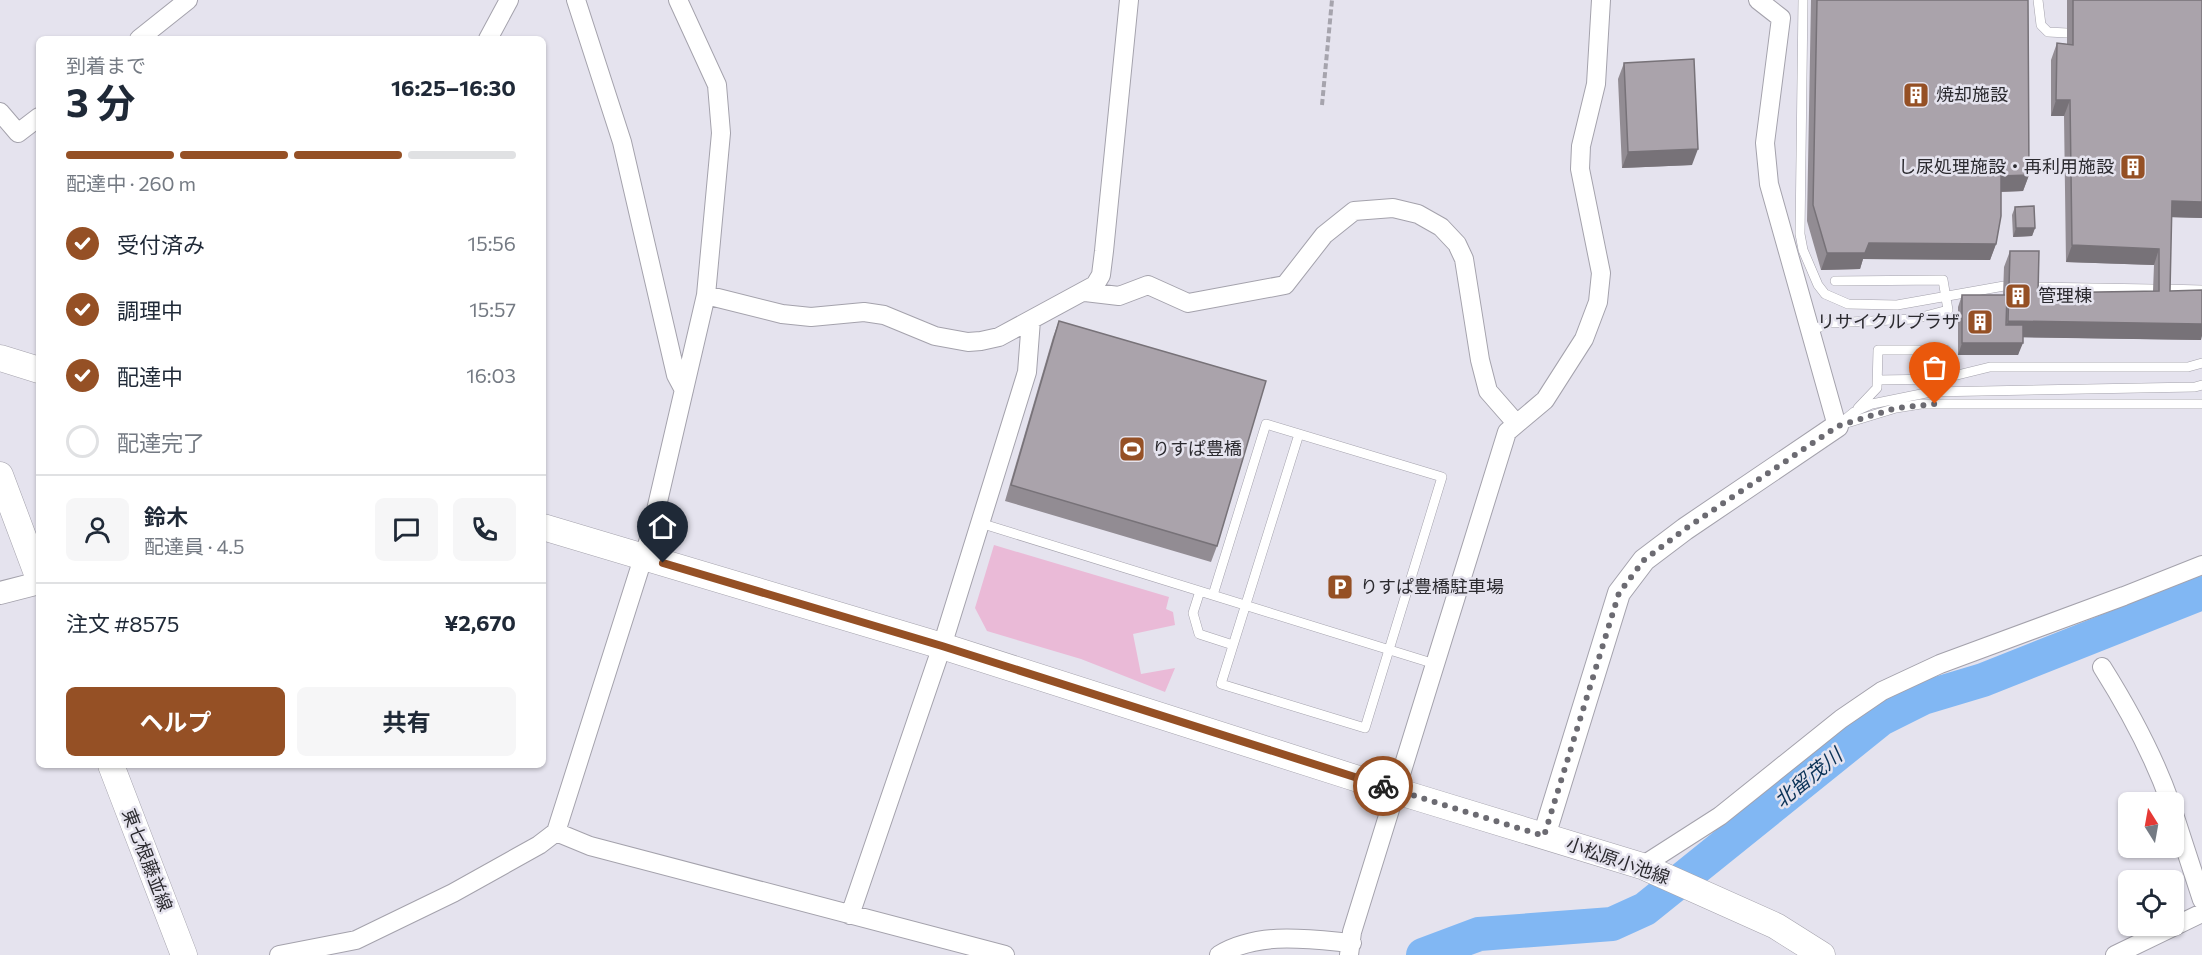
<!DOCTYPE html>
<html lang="ja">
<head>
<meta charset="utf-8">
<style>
  :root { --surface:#fff; --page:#f6f6f7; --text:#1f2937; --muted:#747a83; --line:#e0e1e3; --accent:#955025 }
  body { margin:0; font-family:Commissioner,"Noto Sans JP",sans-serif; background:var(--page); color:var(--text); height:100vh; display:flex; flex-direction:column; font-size:22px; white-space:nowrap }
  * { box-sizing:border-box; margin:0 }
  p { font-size:20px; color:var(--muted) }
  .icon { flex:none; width:33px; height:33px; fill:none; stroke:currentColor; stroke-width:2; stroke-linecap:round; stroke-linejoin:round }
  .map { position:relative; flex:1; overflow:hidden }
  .details { position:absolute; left:36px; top:36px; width:510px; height:732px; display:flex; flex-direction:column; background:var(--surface); border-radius:9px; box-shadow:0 2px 4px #0004 }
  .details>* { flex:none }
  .needle { width:39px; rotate:349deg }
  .controls { position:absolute; left:2118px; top:792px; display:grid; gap:12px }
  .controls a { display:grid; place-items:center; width:66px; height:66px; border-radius:9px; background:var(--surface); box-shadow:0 2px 4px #0004; font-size:30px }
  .pin { position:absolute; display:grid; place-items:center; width:51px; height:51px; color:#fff; margin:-62px -26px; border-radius:50% 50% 50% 0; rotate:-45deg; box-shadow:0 0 6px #0007 }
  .pin .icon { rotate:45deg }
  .courier { position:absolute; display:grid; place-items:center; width:60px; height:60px; margin:-30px; border:4px solid #955025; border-radius:50%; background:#fff; color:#222; box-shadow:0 2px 8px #0007 }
  .head em { font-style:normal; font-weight:700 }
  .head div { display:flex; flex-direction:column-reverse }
  .head { display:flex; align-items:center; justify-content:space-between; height:102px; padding:0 30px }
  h1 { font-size:39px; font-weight:700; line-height:45px }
  .bar { display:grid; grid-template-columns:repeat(4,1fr); gap:9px 6px; align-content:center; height:72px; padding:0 30px }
  .bar i { height:8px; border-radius:4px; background:var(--line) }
  .bar .on { background:var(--accent) }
  .bar p { grid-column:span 4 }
  .line { display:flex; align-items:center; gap:15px; padding:0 30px; border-top:2px solid var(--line) }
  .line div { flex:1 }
  .round { display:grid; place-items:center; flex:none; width:63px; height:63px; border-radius:9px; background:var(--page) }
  ol { padding:0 30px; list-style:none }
  li { display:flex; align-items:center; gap:18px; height:66px }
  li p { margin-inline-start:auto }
  li .icon { padding:6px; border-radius:50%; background:var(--accent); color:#fff; stroke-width:4 }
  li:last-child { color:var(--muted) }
  li i { width:33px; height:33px; border:3px solid var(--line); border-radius:50% }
  .action { display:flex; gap:12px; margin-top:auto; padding:12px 30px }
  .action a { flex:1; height:69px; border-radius:9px; background:var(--accent); color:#fff; font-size:24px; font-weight:700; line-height:69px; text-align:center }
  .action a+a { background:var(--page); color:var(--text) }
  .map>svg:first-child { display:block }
</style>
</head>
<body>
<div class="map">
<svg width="2202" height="955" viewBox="0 0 2202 955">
  <rect width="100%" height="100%" fill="#e5e3ee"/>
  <path fill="#eabad7" d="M 994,545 L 1169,597 L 1166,609 L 1173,612 L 1175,625 L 1133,634 L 1141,674 L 1175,668 L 1165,692 L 1081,659 L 987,631 L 975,608 Z"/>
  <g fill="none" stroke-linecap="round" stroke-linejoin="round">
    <path stroke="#81b7f3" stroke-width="34" d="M 1423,955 L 1479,934 L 1612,924 L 1645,909 L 1881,719 L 1923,698 L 1983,680 L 2202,593"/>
    <defs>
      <path id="service" d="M 1803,0 L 1800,234 L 1803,250 L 1818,285 L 1825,294 L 1848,304 L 1897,305 L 2004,286
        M 2038,0 L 2041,25 L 2048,32 L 2067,33
        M 2033,287 L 2153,289
        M 2164,289 L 2202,290
        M 1810,331 L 1829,323 L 1914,319 L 1948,310 L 1943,280 L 1835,281
        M 1878,380 L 1941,379 L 1990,367 L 2188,367 L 2202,363
        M 2202,385 L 2195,387 L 1931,392 L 1872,404 L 1854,412 L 1837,426 L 1896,408 L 1921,404 L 2202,404
        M 1858,408 L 1877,388 L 1878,350 L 1946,350
        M 980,523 L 1435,664
        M 1200,591 L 1193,613 L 1199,634 L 1233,645
        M 1213,595 L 1266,424 L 1442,477 L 1365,728 L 1221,684 L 1299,434"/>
      <path id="minor" d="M 576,0 L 622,142 L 676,375 L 684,390
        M 1758,0 L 1781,18 L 1765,143 L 1769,184 L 1837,426
        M 139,39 L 188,0
        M 488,39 L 509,0
        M 0,112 L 18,133 L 39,117
        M 1085,292 L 1119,296 L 1148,285 L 1188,303 L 1285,285 L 1324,235 L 1354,211 L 1393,208 L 1418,214 L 1441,227 L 1457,244 L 1464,259 L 1480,360 L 1488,391 L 1516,423
        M 706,295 L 782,314 L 811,317 L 864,312 L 884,315 L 935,336 L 968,342 L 981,341 L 999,337 L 1095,285 L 1101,275 L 1104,251 L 1129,0
        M 2102,667 C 2129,710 2153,754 2170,802
        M 2174,814 L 2202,900
        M 556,832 L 590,846 L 1005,955
        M 1642,866 L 1720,816 L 1841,719 L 1882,691 L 1940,664 L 2124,596 L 2202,565
        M 850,915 L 942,646 L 1027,372 L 1031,320
        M 279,955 L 356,940 L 453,893 L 539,845 L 556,832 L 650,536 L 706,295 L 721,133 L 717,85 L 678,0
        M 1219,955 C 1259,931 1308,939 1352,943
        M 1349,955 L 1352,932 L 1507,432 L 1545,400 L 1584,339 L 1598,302 L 1601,273 L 1580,169 L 1581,146 L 1596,84 L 1601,0
        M 2115,955 L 2202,913"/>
      <path id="tertiary" d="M 0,593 L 39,583
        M 1544,836 L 1619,593 L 1644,560 L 1685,529 L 1837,426"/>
      <path id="secondary" d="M 0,358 L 39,370
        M 0,475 L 39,579
        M 543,527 L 942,646 L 1396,791 L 1642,866 L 1776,926 L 1822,955
        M 111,765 L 184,955"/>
    </defs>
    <use href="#service" stroke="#a4a2ac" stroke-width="10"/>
    <use href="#minor" stroke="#a4a2ac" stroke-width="20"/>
    <use href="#tertiary" stroke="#a4a2ac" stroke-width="24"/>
    <use href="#secondary" stroke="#a4a2ac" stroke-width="27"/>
    <path stroke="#a6a4ad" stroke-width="4" stroke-dasharray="6 3" stroke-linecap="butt" d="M 1322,105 L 1332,0"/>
    <use href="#service" stroke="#fff" stroke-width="9"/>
    <use href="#minor" stroke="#fff" stroke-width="18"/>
    <use href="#tertiary" stroke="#fff" stroke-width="22"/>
    <use href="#secondary" stroke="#fff" stroke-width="26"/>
  </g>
  <path fill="#928c93" d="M 1811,0 L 2028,0 L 2029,175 L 2023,191 L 2001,192 L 1996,244 L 1990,260 L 1863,259 L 1860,269 L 1821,270 L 1807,221 Z
    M 2067,0 L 2202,0 L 2202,218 L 2171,217 L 2170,291 L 2201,340 L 2023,337 L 2018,355 L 1958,355 L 1958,307 L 1962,295 L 2003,295 L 2004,267 L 2010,251 L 2038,293 L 2153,291 L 2154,265 L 2066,262 L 2064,116 L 2051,116 L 2051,60 L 2057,43 L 2067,44 Z
    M 1624,63 L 1692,165 L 1622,168 L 1618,79 Z
    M 2015,207 L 2035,228 L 2032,236 L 2013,237 L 2012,215 Z
    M 1059,321 L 1217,546 L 1211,562 L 1005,501 L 1053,337 Z"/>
  <path fill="#777278" d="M 2056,100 L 2070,100 L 2064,116 L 2051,116 Z
    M 1698,149 L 1692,165 L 1622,168 L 1628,152 Z
    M 2029,175 L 2023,191 L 1995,192 L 2001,176 Z
    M 2172,201 L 2202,202 L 2202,218 L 2166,217 Z
    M 2016,228 L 2035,228 L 2032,236 L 2013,237 Z
    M 1869,243 L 1996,244 L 1990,260 L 1863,259 L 1860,269 L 1821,270 L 1827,253 Z
    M 2072,245 L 2159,249 L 2154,265 L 2066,262 Z
    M 2008,321 L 2202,324 L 2202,336 L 2201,340 L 2002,337 Z
    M 1962,343 L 2023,343 L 2018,355 L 1958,355 Z"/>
  <path fill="#aaa3ab" stroke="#777278" stroke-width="1.5" d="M 1817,0 L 2028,0 L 2029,175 L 2001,176 L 2001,216 L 1996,244 L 1869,243 L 1865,253 L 1827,253 L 1813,205 Z
    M 2073,0 L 2202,0 L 2202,202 L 2172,201 L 2170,291 L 2202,290 L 2202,324 L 2008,321 L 2010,251 L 2039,251 L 2038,293 L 2159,291 L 2159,249 L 2072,245 L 2070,100 L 2056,100 L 2057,43 L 2073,45 Z
    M 1694,59 L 1698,149 L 1628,152 L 1624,63 Z
    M 2034,206 L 2035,228 L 2016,228 L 2015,207 Z
    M 1962,295 L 2007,295 L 2006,325 L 2023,325 L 2023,343 L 1962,343 Z
    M 1059,321 L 1266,381 L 1217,546 L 1011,485 Z"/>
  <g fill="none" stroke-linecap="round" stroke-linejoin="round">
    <path stroke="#6c6b72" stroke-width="6" stroke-dasharray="0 10.8" d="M 1383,786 L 1544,836 L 1619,593 L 1644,560 L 1685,529 L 1838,426 L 1896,408 L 1935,404"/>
    <path stroke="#955025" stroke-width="8" d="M 663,563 L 942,646 L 1383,786"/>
  </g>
  <defs>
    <symbol id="building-square" viewBox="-11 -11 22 22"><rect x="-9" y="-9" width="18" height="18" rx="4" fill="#955025" stroke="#e5e3ee"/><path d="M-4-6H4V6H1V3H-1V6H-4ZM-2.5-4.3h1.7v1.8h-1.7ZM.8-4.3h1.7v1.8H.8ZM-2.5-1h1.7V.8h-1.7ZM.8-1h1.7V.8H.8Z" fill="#fff"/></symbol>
    <symbol id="stadium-square" viewBox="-11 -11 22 22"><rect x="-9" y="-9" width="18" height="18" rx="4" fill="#955025" stroke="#e5e3ee"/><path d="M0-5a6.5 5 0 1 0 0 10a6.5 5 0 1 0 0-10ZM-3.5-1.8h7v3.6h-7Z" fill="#fff"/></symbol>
    <symbol id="parking-square" viewBox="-11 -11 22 22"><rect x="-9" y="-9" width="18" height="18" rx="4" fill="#955025" stroke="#e5e3ee"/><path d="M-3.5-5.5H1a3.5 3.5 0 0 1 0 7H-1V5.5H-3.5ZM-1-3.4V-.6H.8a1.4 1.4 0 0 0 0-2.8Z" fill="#fff"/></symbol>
  </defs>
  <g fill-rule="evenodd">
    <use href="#building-square" x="1901" y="80" width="30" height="30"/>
    <use href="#building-square" x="2118" y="152" width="30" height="30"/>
    <use href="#building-square" x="2003" y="281" width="30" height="30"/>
    <use href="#building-square" x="1965" y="307" width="30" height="30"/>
    <use href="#stadium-square" x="1117" y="434" width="30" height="30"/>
    <use href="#parking-square" x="1325" y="572" width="30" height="30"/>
  </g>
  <g text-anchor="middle" stroke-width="5" stroke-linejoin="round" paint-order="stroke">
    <g font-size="18" fill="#2b2a2f" stroke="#e5e3ee" text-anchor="start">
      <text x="1936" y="101">焼却施設</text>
      <text x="2114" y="173" text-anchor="end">し尿処理施設・再利用施設</text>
      <text x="2038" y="302">管理棟</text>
      <text x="1960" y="328" text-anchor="end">リサイクルプラザ</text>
      <text x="1152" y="455">りすぱ豊橋</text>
      <text x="1360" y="593">りすぱ豊橋駐車場</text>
    </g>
    <g font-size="18" fill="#2b2a2f" stroke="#e5e3ee">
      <text transform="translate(147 860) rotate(69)" y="6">東七根藤並線</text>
      <text transform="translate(1618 861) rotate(19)" y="6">小松原小池線</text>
    </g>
    <g font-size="20" font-style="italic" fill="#0a3257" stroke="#e5e3ee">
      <text transform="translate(1808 778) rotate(-39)" y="7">北留茂川</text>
    </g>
  </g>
</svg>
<div class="controls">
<a><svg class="needle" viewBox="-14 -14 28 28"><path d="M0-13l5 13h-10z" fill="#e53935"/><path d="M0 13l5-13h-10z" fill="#747a83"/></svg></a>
<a><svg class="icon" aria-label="locate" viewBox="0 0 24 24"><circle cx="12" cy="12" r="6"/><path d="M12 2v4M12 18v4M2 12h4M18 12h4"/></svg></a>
</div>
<div class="pin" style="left:1935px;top:404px;background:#ea580c"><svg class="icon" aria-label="bag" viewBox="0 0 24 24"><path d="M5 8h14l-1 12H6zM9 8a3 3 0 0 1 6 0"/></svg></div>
<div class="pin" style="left:663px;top:563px;background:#1f2937"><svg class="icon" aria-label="home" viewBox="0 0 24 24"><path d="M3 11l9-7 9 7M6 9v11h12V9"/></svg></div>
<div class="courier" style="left:1383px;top:786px"><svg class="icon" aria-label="bike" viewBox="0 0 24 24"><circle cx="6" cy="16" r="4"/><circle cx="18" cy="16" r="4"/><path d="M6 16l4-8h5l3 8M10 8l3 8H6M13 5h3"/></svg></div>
<section class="details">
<div class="head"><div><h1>3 分</h1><p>到着まで</p></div><em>16:25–16:30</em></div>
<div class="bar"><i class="on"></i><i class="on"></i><i class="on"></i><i></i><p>配達中 · 260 m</p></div>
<ol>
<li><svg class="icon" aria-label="check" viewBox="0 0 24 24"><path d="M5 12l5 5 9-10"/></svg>受付済み<p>15:56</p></li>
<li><svg class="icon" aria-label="check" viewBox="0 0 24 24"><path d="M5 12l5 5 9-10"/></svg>調理中<p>15:57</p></li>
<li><svg class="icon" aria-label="check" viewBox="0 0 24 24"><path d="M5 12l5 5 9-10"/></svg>配達中<p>16:03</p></li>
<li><i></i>配達完了</li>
</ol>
<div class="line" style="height:108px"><a class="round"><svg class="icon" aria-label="person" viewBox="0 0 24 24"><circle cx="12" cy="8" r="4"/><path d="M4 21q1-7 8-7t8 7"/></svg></a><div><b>鈴木</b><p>配達員 · 4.5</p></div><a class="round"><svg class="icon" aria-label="chat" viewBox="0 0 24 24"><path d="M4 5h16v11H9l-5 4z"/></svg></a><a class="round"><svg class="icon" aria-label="phone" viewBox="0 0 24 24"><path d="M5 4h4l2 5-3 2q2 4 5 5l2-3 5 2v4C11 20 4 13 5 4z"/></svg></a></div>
<div class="line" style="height:78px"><div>注文 #8575</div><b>¥2,670</b></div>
<div class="action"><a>ヘルプ</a><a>共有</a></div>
</section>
</div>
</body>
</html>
